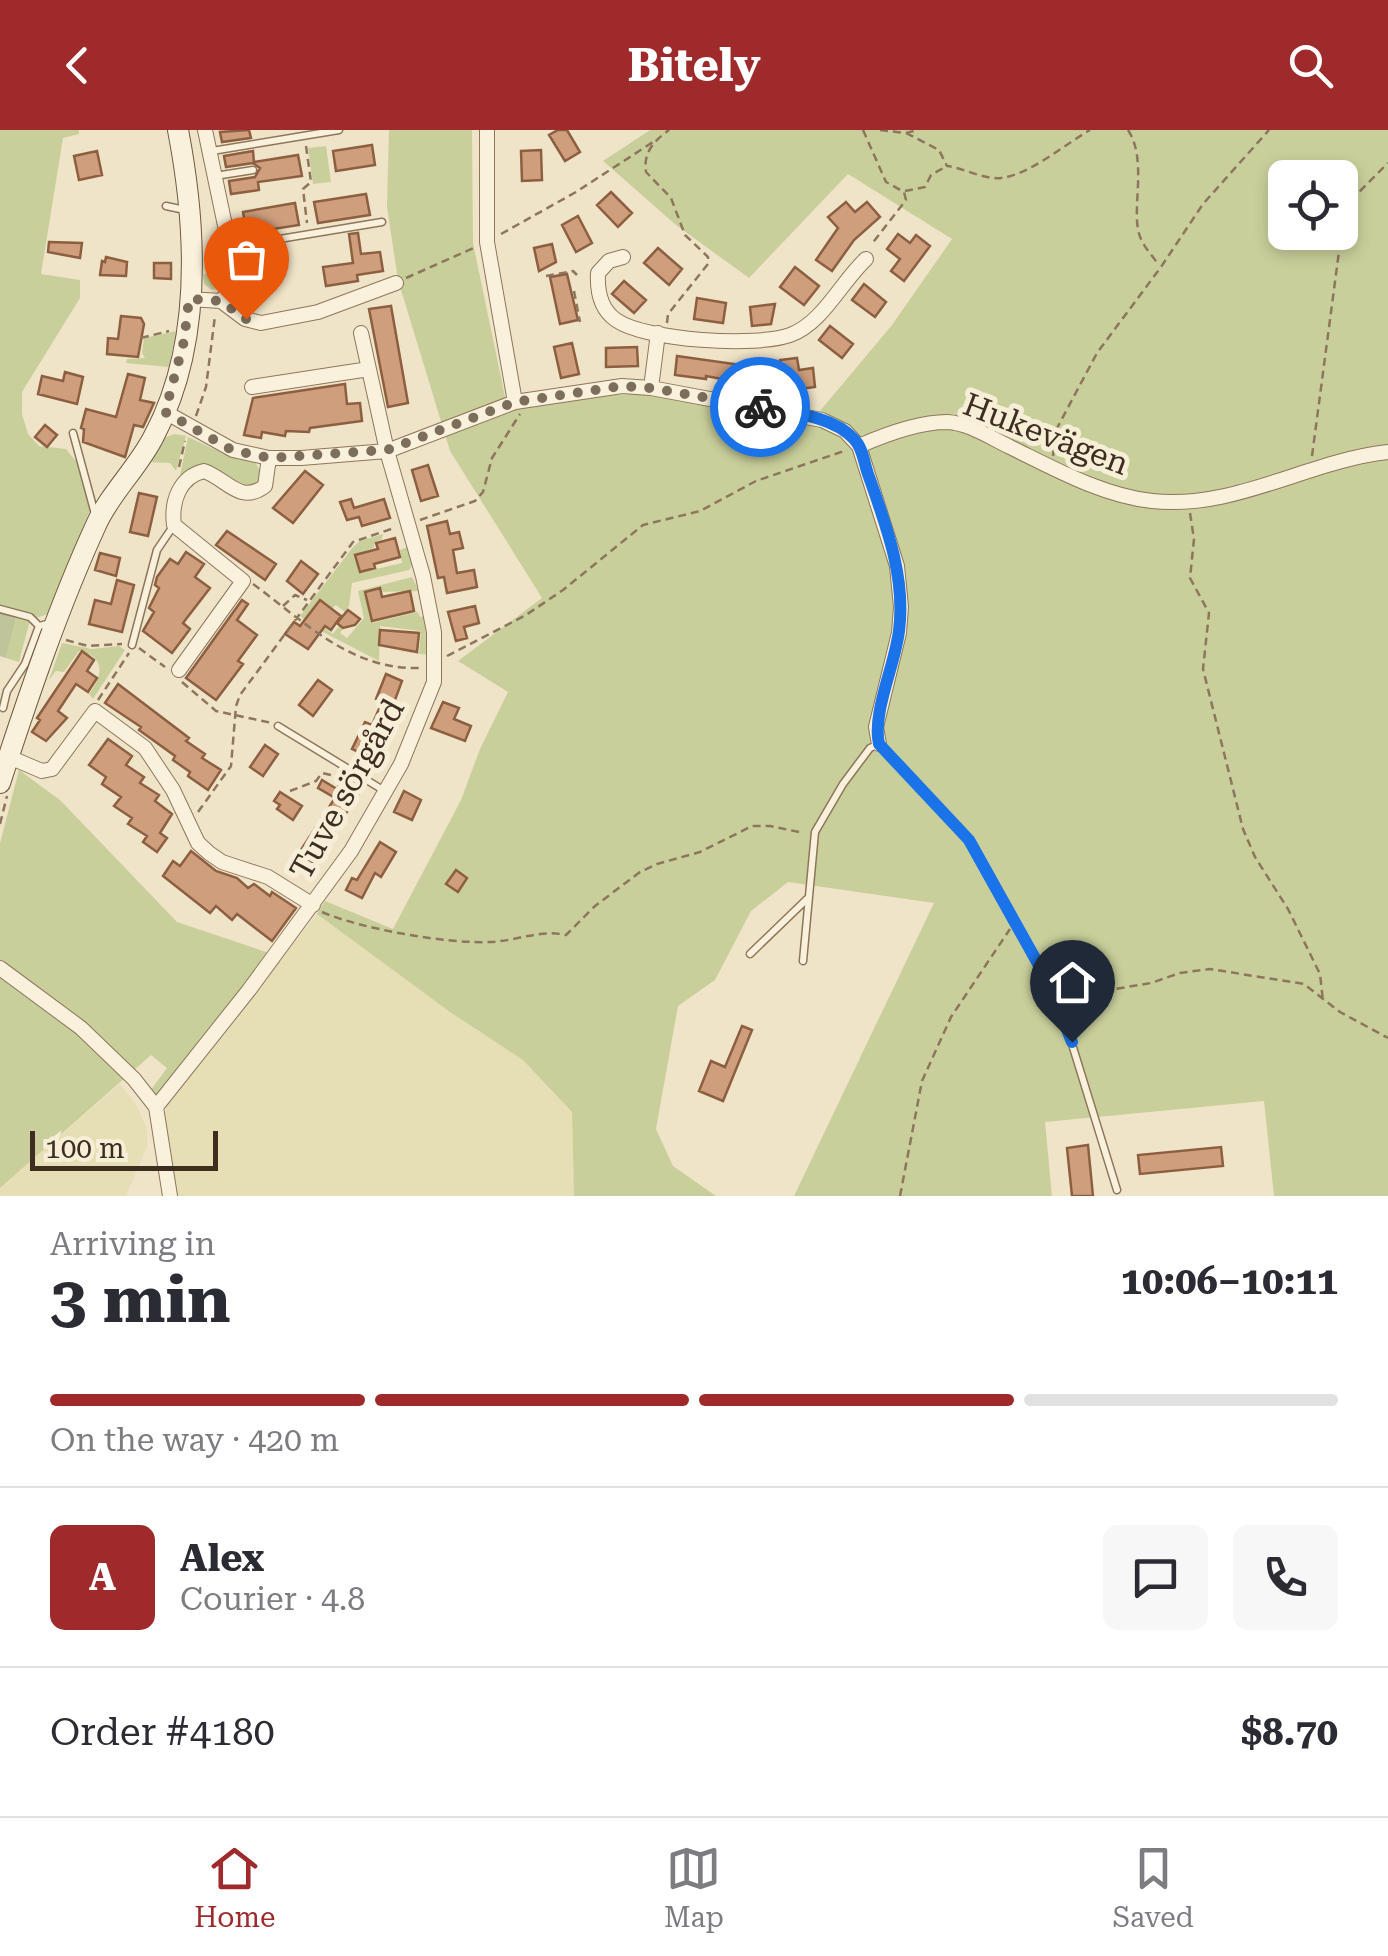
<!DOCTYPE html>
<html lang="en">
<head>
<meta charset="utf-8">
<style>
  :root { --surface:#fff; --page:#f7f7f7; --text:#2b2b33; --muted:#7c7c81; --line:#e1e1e2; --accent:#9e2a2b }
  body { margin:0; font-family:"Roboto Serif",serif; background:var(--page); color:var(--text); height:100vh; display:flex; flex-direction:column; font-size:38px; white-space:nowrap }
  * { box-sizing:border-box; margin:0 }
  p { font-size:32px; color:var(--muted) }
  .icon { flex:none; width:55px; height:55px; fill:none; stroke:currentColor; stroke-width:2; stroke-linecap:round; stroke-linejoin:round }
  .map { position:relative; height:1066px; overflow:hidden }
  .panel { display:flex; flex-direction:column; background:var(--surface); flex:1 }
  .panel>* { flex:none }
  .buttons { position:absolute; left:1268px; top:30px; display:grid; gap:20px }
  .buttons a { display:grid; place-items:center; width:90px; height:90px; border-radius:15px; background:var(--surface); box-shadow:0 5px 15px #0003; font-size:50px }
  .scale { position:absolute; left:30px; bottom:25px; width:188px; box-sizing:border-box; padding-left:10px; border:5px solid #3d2e20; border-top:0; font-size:28px; line-height:35px; white-space:nowrap; color:#3d2e20; -webkit-text-stroke:8px #f7eed8; paint-order:stroke }
  .pin { position:absolute; display:grid; place-items:center; width:85px; height:85px; color:#fff; margin:-102px -42px; border-radius:50% 50% 50% 0; rotate:-45deg; box-shadow:0 0 10px #0007 }
  .pin .icon { rotate:45deg }
  .courier { position:absolute; display:grid; place-items:center; width:100px; height:100px; margin:-50px; border:8px solid #1a73e8; border-radius:50%; background:#fff; color:#222; box-shadow:0 2px 12px #0007 }
  .summary em { font-style:normal; font-weight:700 }
  .summary div { display:flex; flex-direction:column-reverse }
  .summary { display:flex; align-items:center; justify-content:space-between; height:170px; padding:0 50px }
  h1 { font-size:65px; font-weight:700; line-height:75px }
  .bar { display:grid; grid-template-columns:repeat(4,1fr); gap:15px 10px; align-content:center; height:120px; padding:0 50px }
  .bar i { height:12px; border-radius:8px; background:var(--line) }
  .bar .on { background:var(--accent) }
  .bar p { grid-column:span 4 }
  .line { display:flex; align-items:center; gap:25px; padding:0 50px; border-top:2px solid var(--line) }
  .line div { flex:1 }
  .round { display:grid; place-items:center; flex:none; width:105px; height:105px; border-radius:15px; background:var(--page) }
  header { display:flex; justify-content:space-between; align-items:center; height:130px; padding:0 50px; background:var(--accent); color:#fff; font-size:45px; font-weight:700 }
  .tab-bar { display:flex; justify-content:space-around; align-items:center; height:140px; border-top:2px solid var(--line); background:var(--surface); font-size:28px; color:var(--muted) }
  .tab-bar a { display:grid; justify-items:center; gap:5px }
  .tab-bar .on { color:var(--accent) }
  .map>svg:first-child { display:block }
</style>
</head>
<body>
<header><svg class="icon" aria-label="back" viewBox="0 0 24 24"><path d="M15 5l-7 7 7 7"/></svg>Bitely<svg class="icon" aria-label="search" viewBox="0 0 24 24"><circle cx="10" cy="10" r="6"/><path d="M15 15l6 6"/></svg></header>
<div class="map">
<svg width="1388" height="1066" viewBox="0 0 1388 1066">
  <rect width="100%" height="100%" fill="#f0e4c8"/>
  <path fill="#e6deb5" d="M 317,784 L 450,882 L 523,930 L 572,982 L 574,1066 L 177,1066 L 165,995 L 166,975 Z
    M 120,954 L 135,973 L 147,998 L 147,1017 L 126,1066 L 0,1066 L 0,1058 Z"/>
  <path fill="#c9cf9b" fill-rule="evenodd" d="M 0,0 L 79,0 L 79,4 L 63,8 L 41,144 L 80,150 L 80,168 L 22,262 L 22,284 L 28,304 L 39,316 L 66,319 L 80,336 L 91,377 L 51,483 L 30,490 L 19,532 L 6,528 L 16,489 L 0,480 Z
    M 389,0 L 472,0 L 473,113 L 508,281 L 573,266 L 644,264 L 809,294 L 892,195 L 952,109 L 848,44 L 749,148 L 676,95 L 603,31 L 650,0 L 1388,0 L 1388,1066 L 1274,1066 L 1264,971 L 1045,992 L 1052,1066 L 794,1066 L 934,773 L 788,752 L 751,781 L 715,850 L 678,876 L 656,999 L 673,1036 L 716,1066 L 574,1066 L 572,982 L 523,930 L 450,882 L 317,784 L 325,771 L 393,799 L 461,670 L 480,619 L 508,562 L 458,531 L 542,468 L 450,321 L 398,150 L 387,77 ZM 1285,48 L 1340,48 L 1340,102 L 1285,102 Z
    M 326,16 L 331,52 L 313,54 L 308,18 Z
    M 223,110 L 229,143 L 223,156 L 212,160 L 204,154 L 203,144 L 217,143 L 220,134 L 216,111 Z
    M 176,201 L 169,237 L 126,233 L 127,229 L 145,228 L 142,223 L 144,208 Z
    M 175,304 L 186,306 L 176,341 L 170,333 L 144,332 L 163,308 Z
    M 188,307 L 227,325 L 255,332 L 262,344 L 261,351 L 247,360 L 197,336 L 180,345 Z
    M 383,404 L 382,409 L 374,413 L 374,418 L 354,425 L 359,443 L 402,433 L 400,420 L 407,417 L 412,436 L 409,440 L 352,453 L 349,476 L 345,482 L 336,475 L 332,478 L 320,469 L 309,484 L 321,494 L 317,499 L 300,486 L 353,417 L 360,411 Z
    M 412,447 L 419,461 L 383,462 L 380,458 L 365,462 L 372,493 L 418,482 L 420,487 L 424,486 L 428,525 L 391,520 L 419,523 L 421,501 L 380,496 L 379,531 L 321,501 L 323,497 L 333,504 L 339,496 L 343,499 L 340,503 L 347,508 L 364,488 L 358,461 Z
    M 62,513 L 92,519 L 119,516 L 125,520 L 93,569 L 89,564 C 103,546 106,526 79,521 L 64,542 L 56,541 L 49,550 Z
    M 19,640 L 60,670 L 177,792 L 272,824 L 280,832 L 166,975 L 150,961 L 167,938 L 151,925 L 0,1058 L 0,713 Z"/>
  <path fill="#bfc49a" d="M 0,480 L 16,489 L 6,528 L 0,526 Z"/>
  <path fill="#cf9f7d" stroke="#8d5f41" stroke-width="2.5" d="M 249,0 L 251,8 L 222,12 L 220,2 Z
    M 558,0 L 567,0 L 580,22 L 565,31 L 549,5 Z
    M 372,15 L 375,35 L 336,41 L 333,21 Z
    M 541,20 L 542,50 L 522,51 L 521,21 Z
    M 97,21 L 102,45 L 79,50 L 74,26 Z
    M 253,21 L 254,32 L 298,25 L 302,46 L 258,52 L 259,60 L 231,64 L 229,51 L 255,47 L 260,38 L 253,33 L 226,37 L 224,26 Z
    M 611,62 L 632,83 L 618,97 L 597,75 Z
    M 366,64 L 370,85 L 318,93 L 314,72 Z
    M 846,72 L 855,82 L 867,72 L 880,87 L 854,110 L 832,141 L 816,130 L 838,98 L 828,87 Z
    M 295,73 L 299,95 L 247,103 L 243,82 Z
    M 578,86 L 592,113 L 576,122 L 562,95 Z
    M 358,103 L 361,124 L 380,122 L 383,141 L 357,145 L 358,151 L 326,156 L 323,137 L 353,133 L 349,104 Z
    M 898,104 L 910,113 L 916,105 L 930,116 L 904,151 L 891,141 L 900,129 L 887,119 Z
    M 49,112 L 82,113 L 80,128 L 48,122 Z
    M 552,114 L 556,132 L 539,141 L 534,118 Z
    M 658,118 L 682,139 L 669,155 L 644,133 Z
    M 106,127 L 127,132 L 126,146 L 100,145 L 102,131 L 105,132 Z
    M 154,133 L 171,133 L 171,149 L 154,148 Z
    M 795,137 L 819,156 L 804,175 L 780,157 Z
    M 567,144 L 578,190 L 560,194 L 550,147 Z
    M 624,151 L 646,170 L 634,183 L 612,164 Z
    M 864,154 L 886,172 L 875,187 L 852,170 Z
    M 697,168 L 726,173 L 723,193 L 694,189 Z
    M 775,174 L 771,194 L 752,196 L 750,177 Z
    M 391,176 L 408,273 L 388,277 L 369,179 Z
    M 121,186 L 141,188 L 144,194 L 138,227 L 107,224 L 108,208 L 118,209 Z
    M 830,196 L 853,214 L 842,228 L 819,210 Z
    M 572,213 L 579,244 L 561,248 L 554,217 Z
    M 637,217 L 638,236 L 606,237 L 606,218 Z
    M 677,226 L 763,238 L 759,256 L 706,246 L 706,249 L 675,245 Z
    M 797,228 L 799,240 L 813,238 L 815,257 L 785,261 L 780,230 Z
    M 65,242 L 83,247 L 77,274 L 38,264 L 42,246 L 63,251 Z
    M 128,244 L 145,248 L 140,270 L 154,273 L 143,297 L 134,295 L 125,327 L 83,312 L 84,299 L 81,298 L 86,279 L 116,287 Z
    M 345,254 L 347,274 L 360,273 L 362,291 L 310,298 L 309,302 L 286,301 L 285,306 L 262,302 L 261,308 L 244,305 L 253,268 Z
    M 45,295 L 57,305 L 47,317 L 35,307 Z
    M 428,335 L 438,366 L 421,371 L 412,340 Z
    M 305,341 L 323,355 L 293,393 L 273,378 Z
    M 139,363 L 157,367 L 148,406 L 130,402 Z
    M 351,369 L 354,378 L 384,369 L 390,388 L 362,396 L 359,387 L 347,390 L 340,372 Z
    M 447,391 L 450,404 L 459,402 L 463,418 L 453,420 L 457,443 L 474,440 L 477,457 L 447,463 L 444,447 L 438,448 L 427,396 Z
    M 227,401 L 276,434 L 265,450 L 216,415 Z
    M 395,408 L 400,427 L 374,434 L 375,438 L 360,442 L 355,425 L 378,419 L 376,413 Z
    M 186,422 L 204,434 L 195,447 L 210,458 L 183,493 L 190,499 L 172,523 L 143,501 L 154,482 L 149,478 L 159,458 L 155,455 L 157,447 L 170,429 L 178,434 Z
    M 100,423 L 120,428 L 116,446 L 95,440 Z
    M 301,431 L 318,444 L 303,464 L 287,451 Z
    M 117,450 L 134,455 L 122,502 L 89,494 L 95,470 L 111,474 Z
    M 380,458 L 382,467 L 410,461 L 414,481 L 372,491 L 365,462 Z
    M 242,470 L 248,474 L 237,490 L 257,505 L 238,531 L 243,534 L 216,570 L 186,548 Z
    M 320,470 L 341,486 L 331,500 L 325,496 L 308,519 L 285,504 L 294,492 L 300,496 Z
    M 475,476 L 479,493 L 464,497 L 467,508 L 456,511 L 448,482 Z
    M 348,480 L 360,489 L 355,495 L 343,498 L 337,493 Z
    M 380,500 L 419,503 L 417,522 L 379,515 Z
    M 82,521 L 94,530 L 87,541 L 97,548 L 88,562 L 76,554 L 58,581 L 67,588 L 46,611 L 32,602 L 40,590 L 37,588 Z
    M 386,544 L 402,551 L 392,578 L 399,581 L 395,590 L 391,588 L 371,628 L 352,619 L 365,592 L 372,595 L 382,572 L 376,569 Z
    M 318,550 L 332,560 L 313,586 L 299,575 Z
    M 118,554 L 189,608 L 186,611 L 205,624 L 202,628 L 221,640 L 208,660 L 188,646 L 190,642 L 173,630 L 175,626 L 139,600 L 141,597 L 105,573 Z
    M 443,572 L 459,578 L 454,589 L 471,596 L 465,611 L 431,598 Z
    M 108,609 L 132,626 L 126,635 L 144,647 L 140,653 L 159,665 L 155,671 L 172,684 L 160,703 L 167,708 L 157,722 L 143,712 L 147,706 L 128,694 L 132,688 L 114,676 L 121,667 L 102,654 L 106,647 L 89,635 Z
    M 265,615 L 278,624 L 263,646 L 250,637 Z
    M 345,646 L 363,657 L 314,733 L 299,723 L 335,668 L 318,658 L 322,650 L 337,659 Z
    M 404,661 L 421,670 L 412,690 L 394,682 Z
    M 280,662 L 302,676 L 293,690 L 277,679 L 280,675 L 274,671 Z
    M 380,712 L 396,722 L 381,747 L 375,743 L 362,768 L 346,760 L 352,748 L 357,750 Z
    M 191,721 L 216,741 L 237,748 L 248,758 L 254,754 L 270,766 L 272,762 L 296,778 L 272,811 L 237,784 L 232,790 L 216,776 L 210,783 L 163,746 L 173,731 L 180,736 Z
    M 456,740 L 467,748 L 458,762 L 446,754 Z
    M 742,896 L 752,900 L 723,971 L 699,961 L 711,931 L 725,937 Z
    M 1088,1015 L 1093,1066 L 1072,1066 L 1067,1018 Z
    M 1221,1017 L 1223,1036 L 1140,1044 L 1138,1025 Z"/>
  <g fill="none" stroke-linecap="round" stroke-linejoin="round">
    <defs>
      <path id="lane" d="M 212,21 L 339,0
        M 215,46 L 253,40
        M 166,76 L 185,80
        M 231,117 L 382,92
        M 73,303 L 95,384
        M 0,479 L 30,487 L 39,496
        M 132,515 L 157,420 L 174,395
        M 3,578 L 7,561 L 25,534 L 39,496 L 51,493
        M 278,596 L 383,660
        M 750,824 L 807,769
        M 803,831 L 815,702 L 843,654 L 870,618 L 879,614 L 969,710 L 1047,848 L 1063,885 L 1117,1060"/>
      <path id="street" d="M 205,0 L 235,143 L 235,155 L 221,171
        M 487,0 L 487,112 L 515,272
        M 623,127 L 609,131 L 598,143 C 597,161 600,179 616,190 C 646,211 757,217 790,205 C 823,193 841,152 866,129
        M 189,169 L 221,171 L 245,189 L 261,193 L 318,182 L 396,153
        M 252,257 L 369,239
        M 651,258 L 658,203
        M 165,282 L 233,320 L 269,328 L 301,328 L 387,321 L 515,272 L 622,256 L 651,258 L 822,290 L 845,301 L 859,316 L 897,436 L 901,477 L 899,503 L 876,597 L 879,614
        M 859,316 C 884,305 919,292 947,292 C 969,293 991,308 1010,317 C 1053,338 1103,366 1152,371 C 1235,380 1307,331 1388,322
        M 179,540 L 243,451 L 174,395 C 171,372 179,347 204,341 C 227,349 240,375 265,356 L 269,328
        M 9,627 L 42,641 L 52,639 L 95,581 L 145,618 L 173,660 L 198,713 L 209,723 L 222,732 L 268,747 L 313,775
        M 0,838 L 81,898 L 134,949 L 156,977 L 170,1066
        M 156,977 L 249,860 L 351,721 L 401,634 L 434,552 L 434,502 L 423,446 L 387,321 L 361,203"/>
      <path id="secondary" d="M 0,653 C 28,567 58,478 96,395 C 110,363 138,338 154,306 C 203,214 197,99 178,0"/>
    </defs>
    <use href="#lane" stroke="#8d765c" stroke-width="9"/>
    <use href="#street" stroke="#8d765c" stroke-width="16"/>
    <use href="#secondary" stroke="#6f573f" stroke-width="22"/>
    <path stroke="#8d765c" stroke-width="2.5" stroke-dasharray="8 5" stroke-linecap="butt" d="M 863,0 L 886,52 L 904,62 L 906,70 L 871,115
      M 880,0 L 906,3 L 918,0
      M 1128,0 C 1149,32 1129,84 1141,109 C 1145,118 1153,127 1159,135
      M 906,3 L 939,20 L 947,36 C 963,38 985,50 1001,48 C 1029,45 1064,15 1090,0
      M 306,16 L 311,52 L 303,59 L 307,93
      M 905,61 L 925,57 L 931,45 L 947,36
      M 501,104 L 576,62 L 653,12
      M 546,146 L 573,141 L 577,145
      M 406,148 L 476,117
      M 574,161 L 580,192
      M 667,193 L 668,184 L 708,134 L 708,127 L 685,105 L 671,68 L 646,42 C 643,22 654,11 669,0
      M 141,208 L 169,201
      M 196,286 L 206,257 L 215,186
      M 1053,326 L 1056,300 L 1097,223 L 1161,137 L 1203,74 L 1269,0
      M 1312,326 L 1345,76 L 1388,33
      M 179,337 L 185,311
      M 1190,383 L 1194,409 L 1190,448 L 1209,483 L 1203,539 L 1243,699 L 1255,727 L 1288,779 L 1320,844 L 1323,871
      M 420,390 L 475,371 L 483,362 L 492,328 L 520,284
      M 253,454 C 306,493 351,540 420,538
      M 283,476 L 295,465 L 307,470
      M 66,510 L 88,516 L 122,514
      M 139,518 L 165,537
      M 447,526 L 526,485 L 563,460 L 643,395 L 700,381 L 756,351 L 844,321
      M 182,552 L 216,581 L 272,593
      M 98,570 L 129,523
      M 290,661 L 316,651 L 322,643 L 331,645
      M 198,682 L 231,636 L 236,576 L 240,565 L 353,412 L 394,398
      M 0,694 L 7,666
      M 322,782 C 361,799 448,814 490,812 C 517,811 540,799 566,805 L 595,776 L 640,742 L 657,734 L 700,722 L 752,696 L 770,696 L 804,703
      M 1068,875 L 1091,863 L 1151,853 L 1180,843 L 1210,839 L 1304,854 L 1340,882 L 1388,908
      M 900,1066 L 922,951 L 951,887 L 1010,799"/>
    <use href="#lane" stroke="#faf1dc" stroke-width="6"/>
    <use href="#street" stroke="#faf1dc" stroke-width="14"/>
    <use href="#secondary" stroke="#faf1dc" stroke-width="20"/>
  </g>
  <g fill="none" stroke-linecap="round" stroke-linejoin="round">
    <path stroke="#7c6e5b" stroke-width="10" stroke-dasharray="0 18" d="M 246,189 L 221,171 L 189,169 L 184,211 L 165,282 L 232,320 L 269,328 L 387,320 L 515,272 L 622,256 L 651,258 L 760,277"/>
    <path stroke="#1a73e8" stroke-width="12" d="M 760,277 C 790,283 832,285 854,309 C 863,318 864,333 868,344 C 886,395 906,447 899,501 C 895,535 872,583 879,614 L 969,710 L 1046,848 L 1072,912"/>
  </g>
  <g text-anchor="middle" stroke-width="10" stroke-linejoin="round" paint-order="stroke">
    <g font-size="32" fill="#3d2e20" stroke="#f7eed8">
      <text transform="translate(1046 304) rotate(21)" y="11">Hukevägen</text>
      <text transform="translate(347 659) rotate(-61)" y="11">Tuve sörgård</text>
    </g>
  </g>
</svg>
<div class="buttons">
<a><svg class="icon" aria-label="locate" viewBox="0 0 24 24"><circle cx="12" cy="12" r="6"/><path d="M12 2v4M12 18v4M2 12h4M18 12h4"/></svg></a>
</div>
<div class="scale">100 m</div>
<div class="pin" style="left:246px;top:189px;background:#ea580c"><svg class="icon" aria-label="bag" viewBox="0 0 24 24"><path d="M5 8h14l-1 12H6zM9 8a3 3 0 0 1 6 0"/></svg></div>
<div class="pin" style="left:1072px;top:912px;background:#1f2937"><svg class="icon" aria-label="home" viewBox="0 0 24 24"><path d="M3 11l9-7 9 7M6 9v11h12V9"/></svg></div>
<div class="courier" style="left:760px;top:277px"><svg class="icon" aria-label="bike" viewBox="0 0 24 24"><circle cx="6" cy="16" r="4"/><circle cx="18" cy="16" r="4"/><path d="M6 16l4-8h5l3 8M10 8l3 8H6M13 5h3"/></svg></div>
</div>
<section class="panel">
<div class="summary"><div><h1>3 min</h1><p>Arriving in</p></div><em>10:06–10:11</em></div>
<div class="bar"><i class="on"></i><i class="on"></i><i class="on"></i><i></i><p>On the way · 420 m</p></div>
<div class="line" style="height:180px"><b class="round" style="background:var(--accent);color:#fff">A</b><div><b>Alex</b><p>Courier · 4.8</p></div><a class="round"><svg class="icon" aria-label="chat" viewBox="0 0 24 24"><path d="M4 5h16v11H9l-5 4z"/></svg></a><a class="round"><svg class="icon" aria-label="phone" viewBox="0 0 24 24"><path d="M5 4h4l2 5-3 2q2 4 5 5l2-3 5 2v4C11 20 4 13 5 4z"/></svg></a></div>
<div class="line" style="height:130px"><div>Order #4180</div><b>$8.70</b></div>
</section>
<nav class="tab-bar">
<a class="on"><svg class="icon" aria-label="home" viewBox="0 0 24 24"><path d="M3 11l9-7 9 7M6 9v11h12V9"/></svg>Home</a>
<a><svg class="icon" aria-label="map" viewBox="0 0 24 24"><path d="M3 6l6-2 6 2 6-2v14l-6 2-6-2-6 2zM9 4v14M15 6v14"/></svg>Map</a>
<a><svg class="icon" aria-label="saved" viewBox="0 0 24 24"><path d="M7 4h10v16l-5-4-5 4z"/></svg>Saved</a>
</nav>
</body>
</html>
